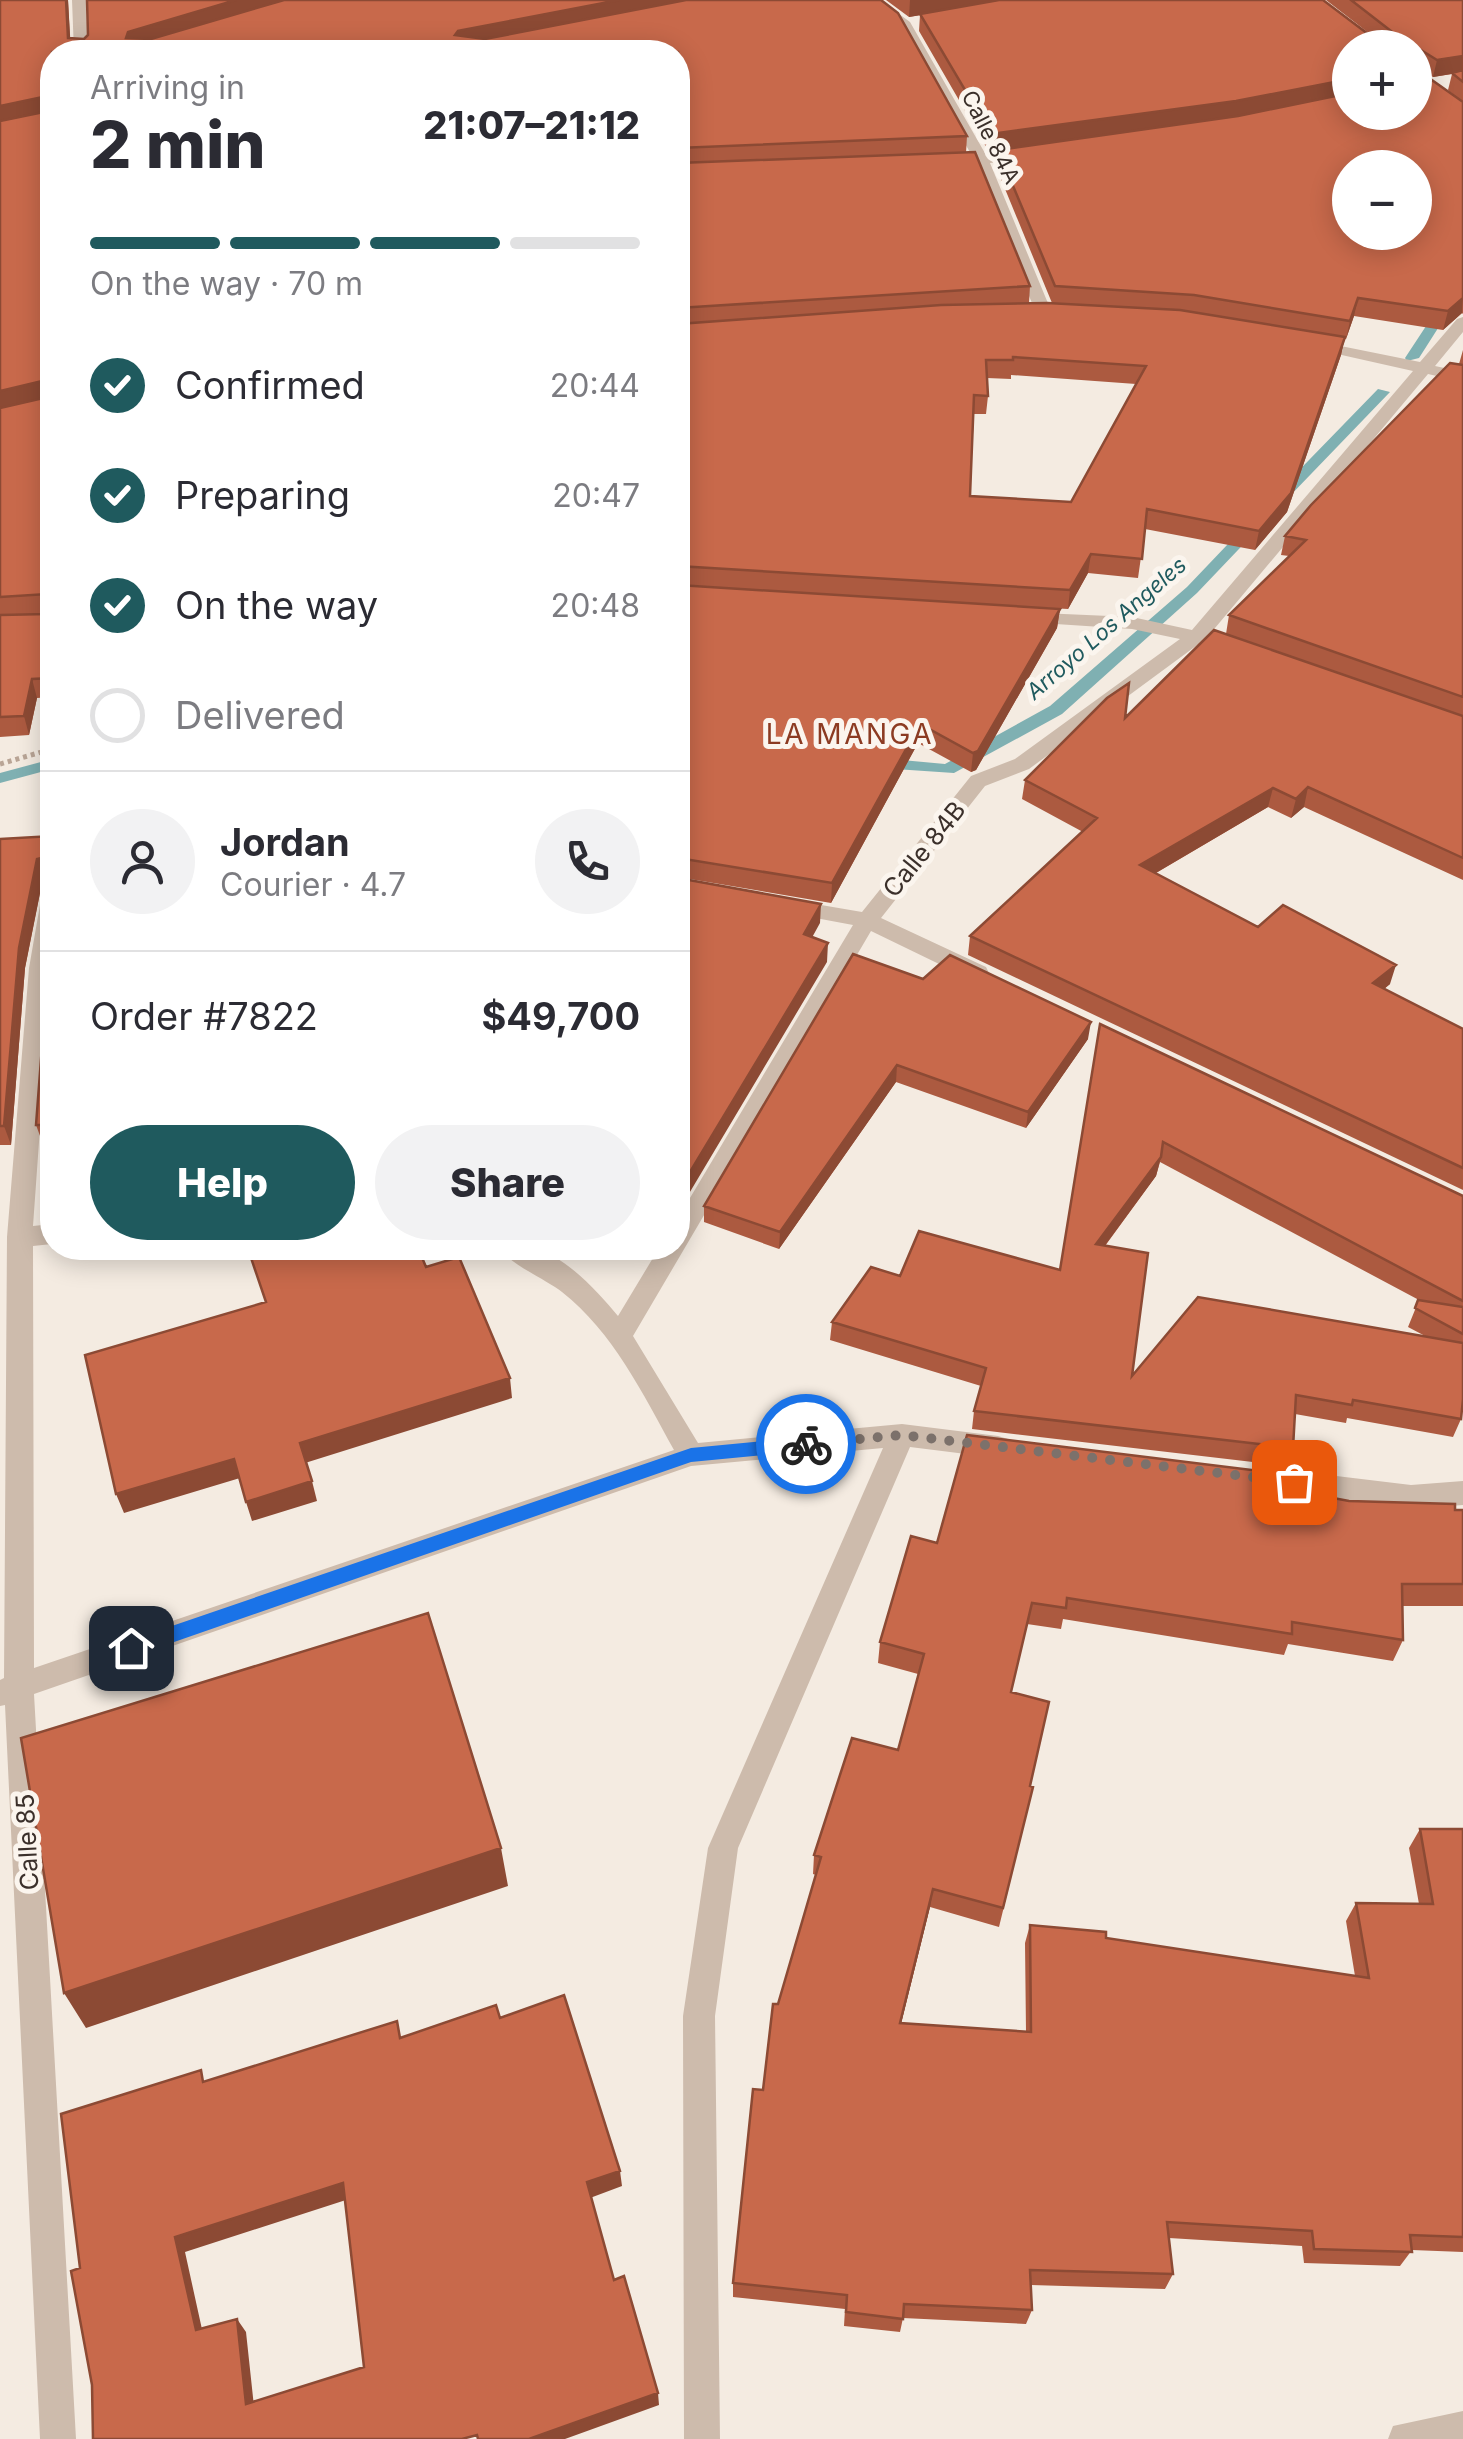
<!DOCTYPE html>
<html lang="en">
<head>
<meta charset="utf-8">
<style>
  :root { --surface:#fff; --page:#f2f2f3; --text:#2b2b33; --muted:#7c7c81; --line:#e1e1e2; --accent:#1f5a5e }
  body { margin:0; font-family:Inter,sans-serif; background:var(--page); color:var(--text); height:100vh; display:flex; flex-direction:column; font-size:38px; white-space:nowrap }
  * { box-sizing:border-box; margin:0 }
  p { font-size:32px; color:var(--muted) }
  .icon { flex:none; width:55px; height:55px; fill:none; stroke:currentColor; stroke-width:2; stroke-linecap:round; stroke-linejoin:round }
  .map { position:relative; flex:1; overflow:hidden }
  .drawer { position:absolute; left:40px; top:40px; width:650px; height:1220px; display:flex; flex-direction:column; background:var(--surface); border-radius:40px; box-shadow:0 5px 25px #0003 }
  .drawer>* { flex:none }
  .controls { position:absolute; left:1332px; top:30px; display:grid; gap:20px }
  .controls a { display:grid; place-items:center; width:100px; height:100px; border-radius:50%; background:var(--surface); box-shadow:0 5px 25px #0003; font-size:50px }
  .pin { position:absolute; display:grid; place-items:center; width:85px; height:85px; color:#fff; margin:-42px; border-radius:20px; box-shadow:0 5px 15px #0006 }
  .courier { position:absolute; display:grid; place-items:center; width:100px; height:100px; margin:-50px; border:8px solid #1a73e8; border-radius:50%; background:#fff; color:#222; box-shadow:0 2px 12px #0007 }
  .headline em { font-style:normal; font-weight:800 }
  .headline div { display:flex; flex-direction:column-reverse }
  .headline { display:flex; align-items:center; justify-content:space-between; height:170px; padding:0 50px }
  h1 { font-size:65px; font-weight:800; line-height:75px }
  .bar { display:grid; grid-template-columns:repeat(4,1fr); gap:15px 10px; align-content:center; height:120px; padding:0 50px }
  .bar i { height:12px; border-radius:8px; background:var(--line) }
  .bar .on { background:var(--accent) }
  .bar p { grid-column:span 4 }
  .line { display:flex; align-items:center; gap:25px; padding:0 50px; border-top:2px solid var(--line) }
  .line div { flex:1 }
  .round { display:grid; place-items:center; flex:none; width:105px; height:105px; border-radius:52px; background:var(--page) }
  ol { padding:0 50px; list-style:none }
  li { display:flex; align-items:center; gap:30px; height:110px }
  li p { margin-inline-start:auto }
  li .icon { padding:10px; border-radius:50%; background:var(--accent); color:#fff; stroke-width:4 }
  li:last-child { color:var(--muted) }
  li i { width:55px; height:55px; border:5px solid var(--line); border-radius:50% }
  .primary-button { display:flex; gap:20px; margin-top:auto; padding:20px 50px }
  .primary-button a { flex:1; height:115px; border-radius:60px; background:var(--accent); color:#fff; font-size:40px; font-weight:800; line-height:115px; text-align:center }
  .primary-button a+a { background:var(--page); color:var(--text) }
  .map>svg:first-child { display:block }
</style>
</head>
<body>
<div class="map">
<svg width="1463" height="2439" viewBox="0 0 1463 2439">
  <rect width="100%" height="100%" fill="#f4ebe1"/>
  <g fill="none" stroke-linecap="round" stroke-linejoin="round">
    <path fill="#7fb0b2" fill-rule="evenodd" d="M 1463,275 L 1463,289 L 1419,358 L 1407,361 L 1405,358 L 1457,279 Z
      M 1378,389 L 1390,392 L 1285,501 L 1275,501 L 1275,495 Z
      M 1253,522 L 1258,523 L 1258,529 L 1197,593 L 1062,714 L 954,773 L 880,768 L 872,763 L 880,758 L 945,764 L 1050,706 L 1187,587 L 1248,523 Z
      M 52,759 L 52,769 L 0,783 L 0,773 Z"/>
    <path stroke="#b9a596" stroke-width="5" stroke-dasharray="4 4" stroke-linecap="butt" d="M 0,764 L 52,749"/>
    <path fill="#cdbbac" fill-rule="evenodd" d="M 72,0 L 86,0 L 88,52 L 74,52 Z
      M 864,0 L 880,0 L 910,22 L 986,155 L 1027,151 L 1034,155 L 1027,159 L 990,163 L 1052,313 L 1050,316 L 1036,313 L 976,165 L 947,167 L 940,163 L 972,156 L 900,27 Z
      M 1415,70 L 1463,108 L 1463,119 L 1415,81 Z
      M 1463,317 L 1463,332 L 1435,366 L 1463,372 L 1463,382 L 1428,374 L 1210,634 L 1218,639 L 1215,643 L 1200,643 L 1029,769 L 985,786 L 881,918 L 986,967 L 989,973 L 986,979 L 970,979 L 871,931 L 633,1336 L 698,1443 L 902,1424 L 998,1436 L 1008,1439 L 1012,1447 L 1008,1455 L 998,1458 L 910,1447 L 738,1848 L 715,2016 L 720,2439 L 684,2439 L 683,2016 L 708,1848 L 883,1448 L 691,1466 L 34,1694 L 76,2439 L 40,2439 L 5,1705 L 0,1706 L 0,1680 L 4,1678 L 7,1237 L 29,968 L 44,882 L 52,880 L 52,960 L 33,1226 L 52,1224 L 52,1244 L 33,1246 L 34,1668 L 674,1450 C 643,1394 613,1332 562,1292 C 547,1280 506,1262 500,1248 C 510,1248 522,1246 532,1248 C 564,1254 598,1292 618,1316 L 659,1248 L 678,1248 L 678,1218 L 853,925 L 778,911 L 775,906 L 778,901 L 786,899 L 862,912 L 971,776 L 1015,759 L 1180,639 L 1132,629 L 1025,622 L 1015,616 L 1018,612 L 1132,617 L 1192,630 L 1413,371 L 1306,347 L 1306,339 L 1420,362 L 1457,319 Z
      M 1262,1467 L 1411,1485 L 1463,1481 L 1463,1505 L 1411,1509 L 1262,1491 L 1252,1487 L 1248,1479 L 1252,1471 Z
      M 1463,2411 L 1463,2439 L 1388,2439 L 1393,2426 Z"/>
  </g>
  <path fill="#ac5a40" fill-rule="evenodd" d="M 0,0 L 68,0 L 70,38 L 84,39 L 88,35 L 87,0 L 881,0 L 898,13 L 967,136 L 966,153 L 975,152 L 1030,286 L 1029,303 L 1052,303 L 996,167 L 998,151 L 989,152 L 919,31 L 920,15 L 909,17 L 886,0 L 1323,0 L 1370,34 L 1326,0 L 1463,0 L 1463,314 L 1462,313 L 1443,330 L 1354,316 L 1346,339 L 1344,339 L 1341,355 L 1287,512 L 1255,550 L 1145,529 L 1138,578 L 1088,573 L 1068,609 L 980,604 L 1060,609 L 1057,628 L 976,770 L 971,772 L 918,743 L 831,903 L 678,877 L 678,52 L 52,52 L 52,697 L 37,698 L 29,735 L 0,737 ZM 1350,48 L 1415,48 L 1415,112 L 1350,112 ZM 1416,67 L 1433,77 L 1452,74 L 1448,90 L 1457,98 L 1429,78 L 1417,77 ZM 1350,168 L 1415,168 L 1415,232 L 1350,232 ZM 1011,375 L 1136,384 L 1071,502 L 970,496 L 974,414 L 986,414 L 988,396 L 987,378 L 1011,379 Z
    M 1463,350 L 1463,880 L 1304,807 L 1291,818 L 1268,807 L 1156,873 L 1258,927 L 1390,984 L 1384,989 L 1463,1029 L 1463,1190 L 968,955 L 970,936 L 1083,832 L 1022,799 L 1025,780 L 1125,718 L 1226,634 L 1229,615 L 1289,556 L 1281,555 L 1285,536 L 1459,364 Z
    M 52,836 L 52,1144 L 43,1144 L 36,1125 L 50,941 L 50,877 L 43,878 L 25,968 L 11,1145 L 0,1145 L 0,839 Z
    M 853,954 L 1088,1039 L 1026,1128 L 896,1082 L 779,1249 L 704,1222 L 704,1206 Z
    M 1100,1024 L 1463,1196 L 1463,1412 L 1462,1411 L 1461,1419 L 1453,1437 L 1347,1418 L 1346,1423 L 1295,1414 L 1293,1448 L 1286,1466 L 972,1429 L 974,1411 L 981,1386 L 830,1340 L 832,1322 L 900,1276 L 1060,1270 ZM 1160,1162 L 1419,1300 L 1408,1327 L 1427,1337 L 1132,1376 L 1105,1246 L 1156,1176 Z
    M 1291,1490 L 1349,1501 L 1463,1510 L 1463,1606 L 1402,1606 L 1403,1640 L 1393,1661 L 1288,1644 L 1284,1655 L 1063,1619 L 1061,1629 L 1027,1624 L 1011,1692 L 1030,1786 L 1033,1787 L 999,1927 L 930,1907 L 901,2023 L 1026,2032 L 1025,1943 L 1030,1925 L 1106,1938 L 1355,1976 L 1346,1921 L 1356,1903 L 1419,1904 L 1409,1848 L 1420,1829 L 1463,1829 L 1463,2252 L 1412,2250 L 1400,2266 L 1304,2263 L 1302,2246 L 1169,2238 L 1173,2274 L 1165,2289 L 1031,2285 L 1032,2310 L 1026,2324 L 903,2318 L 900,2332 L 844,2326 L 845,2309 L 733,2297 L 733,2283 L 763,2090 L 778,2004 L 816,1875 L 813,1874 L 814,1855 L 898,1750 L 918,1674 L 878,1663 L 880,1642 L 937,1543 Z"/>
  <path fill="#8c4a34" d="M 66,0 L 68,0 L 71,52 L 68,38 Z
    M 236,0 L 295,0 L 130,52 L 126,38 L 128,32 Z
    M 619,0 L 705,0 L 459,48 L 455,35 L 458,31 Z
    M 910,0 L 1014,0 L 909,17 Z
    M 1421,50 L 1417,67 L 1415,67 L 1416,51 Z
    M 1463,56 L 1463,72 L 1433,77 L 1437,60 Z
    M 1350,79 L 1350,96 L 1233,118 L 989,152 L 991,134 Z
    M 47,96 L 51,113 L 0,124 L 0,106 Z
    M 1358,298 L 1354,316 L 1346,339 L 1350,321 Z
    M 1463,298 L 1462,313 L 1443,330 L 1448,311 Z
    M 1345,337 L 1341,355 L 1287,512 L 1255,550 L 1259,531 Z
    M 46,380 L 51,398 L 0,411 L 0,391 Z
    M 1091,554 L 1088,573 L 1068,609 L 1070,590 Z
    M 1060,609 L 1057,628 L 976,770 L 971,772 L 973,753 Z
    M 32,679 L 37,698 L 29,735 L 24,716 Z
    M 920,724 L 918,743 L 831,903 L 832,883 Z
    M 1308,787 L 1304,807 L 1291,818 L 1296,799 Z
    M 1273,788 L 1268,807 L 1137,884 L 1140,865 Z
    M 45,857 L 51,876 L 43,878 L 25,968 L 11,1145 L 4,1126 L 19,948 L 37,859 Z
    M 821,904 L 820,923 L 803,954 L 804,934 Z
    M 828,943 L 827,962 L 678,1212 L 678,1192 Z
    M 1396,965 L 1390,984 L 1367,1003 L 1373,983 Z
    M 1091,1022 L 1088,1039 L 1026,1128 L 1028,1112 Z
    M 897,1065 L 896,1082 L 779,1249 L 780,1232 Z
    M 1161,1157 L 1156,1176 L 1092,1263 L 1096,1244 Z
    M 510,1378 L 512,1398 L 305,1463 L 300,1443 Z
    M 234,1459 L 240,1478 L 124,1513 L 116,1494 Z
    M 312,1481 L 317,1501 L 252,1521 L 246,1502 Z
    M 501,1848 L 508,1886 L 86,2028 L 64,1993 Z
    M 933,1889 L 930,1907 L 897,2040 L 900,2023 Z
    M 620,2171 L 622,2186 L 590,2198 L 587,2182 Z
    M 343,2183 L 349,2199 L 185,2252 L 205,2343 L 196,2330 L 175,2237 Z
    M 237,2319 L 246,2332 L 255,2416 L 246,2404 Z
    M 658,2393 L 659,2405 L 565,2439 L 529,2439 Z"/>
  <path fill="#c8694b" stroke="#8c4a34" stroke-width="2.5" fill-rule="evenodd" d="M 0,0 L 66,0 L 68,38 L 84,39 L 88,35 L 87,0 L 236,0 L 128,32 L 126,38 L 151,39 L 284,0 L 619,0 L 458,31 L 455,35 L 485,39 L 686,0 L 881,0 L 898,13 L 967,136 L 678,148 L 678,52 L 52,52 L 52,678 L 32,679 L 24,716 L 0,717 L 0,615 L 47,614 L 50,610 L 47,594 L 0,597 L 0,408 L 48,397 L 51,383 L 46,380 L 0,391 L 0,121 L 49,111 L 52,100 L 47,96 L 0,106 Z
    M 999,0 L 1323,0 L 1368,34 L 1388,35 L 1391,31 L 1351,0 L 1463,0 L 1463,56 L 1437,60 L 1421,50 L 1416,51 L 1417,77 L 1429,78 L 1463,102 L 1463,298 L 1448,311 L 1358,298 L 1350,321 L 1194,295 L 1055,286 L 998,150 L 1238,116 L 1350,93 L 1350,112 L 1415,112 L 1415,48 L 1350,48 L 1350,79 L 1236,101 L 991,134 L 920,14 ZM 1350,168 L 1415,168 L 1415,232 L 1350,232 Z
    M 1463,70 L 1463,82 L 1452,73 Z
    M 975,152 L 1030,286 L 678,308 L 678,163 Z
    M 1047,303 L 1180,310 L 1345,337 L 1291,493 L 1259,531 L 1147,509 L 1142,559 L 1091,554 L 1070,590 L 678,566 L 678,324 L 941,305 ZM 1013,357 L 1146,366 L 1071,502 L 970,496 L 974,395 L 988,396 L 986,360 L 1013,360 Z
    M 1450,363 L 1463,365 L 1463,697 L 1229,615 L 1306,540 L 1285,536 L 1311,505 Z
    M 678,585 L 1060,609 L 978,751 L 973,753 L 920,724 L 832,883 L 678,858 Z
    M 1214,630 L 1463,716 L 1463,858 L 1308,787 L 1296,799 L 1273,788 L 1140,865 L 1258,927 L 1283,905 L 1396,965 L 1373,983 L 1463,1029 L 1463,1168 L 970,936 L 1097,818 L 1025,780 L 1107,698 L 1129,683 L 1125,718 Z
    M 52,836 L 52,1125 L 36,1125 L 50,941 L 50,861 L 45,857 L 37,859 L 19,948 L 4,1126 L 0,1126 L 0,839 Z
    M 678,878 L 821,904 L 804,934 L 828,943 L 678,1192 Z
    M 853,954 L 923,979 L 950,955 L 1091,1022 L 1028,1112 L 897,1065 L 780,1232 L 704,1206 Z
    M 1100,1024 L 1463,1196 L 1463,1301 L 1163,1142 L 1161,1157 L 1096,1244 L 1148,1253 L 1132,1376 L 1198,1297 L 1463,1343 L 1463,1399 L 1461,1419 L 1353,1400 L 1352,1405 L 1296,1395 L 1293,1448 L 974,1411 L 986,1368 L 832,1322 L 871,1267 L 900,1276 L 919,1231 L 1060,1270 Z
    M 266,1248 L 418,1248 L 426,1267 L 459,1257 L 510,1378 L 300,1443 L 312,1481 L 246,1502 L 234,1459 L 116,1494 L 85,1355 L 266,1302 L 249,1252 Z
    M 1418,1300 L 1463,1307 L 1463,1334 L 1415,1308 Z
    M 967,1435 L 1292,1475 L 1291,1490 L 1349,1501 L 1455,1504 L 1455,1510 L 1463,1510 L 1463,1584 L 1402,1584 L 1403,1640 L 1292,1622 L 1292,1634 L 1067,1598 L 1066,1608 L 1032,1603 L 1011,1692 L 1049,1702 L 1030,1786 L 1033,1787 L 1003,1908 L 933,1889 L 900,2023 L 1031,2032 L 1030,1925 L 1106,1932 L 1106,1938 L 1369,1978 L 1356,1903 L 1433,1904 L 1420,1829 L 1463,1829 L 1463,2237 L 1410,2235 L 1412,2252 L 1314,2249 L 1312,2231 L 1167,2222 L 1173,2274 L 1030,2270 L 1032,2310 L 904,2304 L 903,2319 L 846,2312 L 847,2295 L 733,2283 L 753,2089 L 763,2090 L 773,2004 L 778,2004 L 821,1857 L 814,1855 L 852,1738 L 898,1750 L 924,1654 L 880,1642 L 911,1536 L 937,1543 Z
    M 428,1613 L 501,1848 L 64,1993 L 21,1738 Z
    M 564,1995 L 620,2171 L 587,2182 L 614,2280 L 624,2276 L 658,2393 L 529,2439 L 478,2439 L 477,2435 L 462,2439 L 93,2439 L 92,2385 L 71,2271 L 80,2268 L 61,2114 L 201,2070 L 203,2082 L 397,2021 L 400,2038 L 496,2005 L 500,2018 ZM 343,2183 L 364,2367 L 246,2404 L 237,2319 L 196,2330 L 175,2237 Z"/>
  <path fill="#1a73e8" d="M 806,1437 L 815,1444 L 806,1451 L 691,1462 L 131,1657 L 122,1648 L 131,1640 L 691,1448 Z"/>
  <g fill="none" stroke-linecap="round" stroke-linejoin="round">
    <path stroke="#7c716b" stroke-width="10" stroke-dasharray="0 18" d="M 806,1444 L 902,1435 L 1294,1482"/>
  </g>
  <g text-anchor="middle" stroke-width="10" stroke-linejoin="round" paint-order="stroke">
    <g font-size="22" fill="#3b302b" stroke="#fbf5ee">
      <text transform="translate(991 137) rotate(63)" y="8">Calle 84A</text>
    </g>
    <g font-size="22" font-style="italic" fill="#1f5a5e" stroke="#fbf5ee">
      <text transform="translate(1106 628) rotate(-41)" y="8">Arroyo Los Angeles</text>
    </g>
    <g font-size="25" fill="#3b302b" stroke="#fbf5ee">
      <text transform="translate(924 849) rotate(-51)" y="9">Calle 84B</text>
      <text transform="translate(27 1842) rotate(-93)" y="9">Calle 85</text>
    </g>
    <g font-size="28" letter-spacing="2.5" fill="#8c3b22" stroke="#fbf5ee">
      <text x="850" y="744">LA MANGA</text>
    </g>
  </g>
</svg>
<div class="controls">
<a>+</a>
<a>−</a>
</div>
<div class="pin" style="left:1294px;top:1482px;background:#ea580c"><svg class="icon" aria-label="bag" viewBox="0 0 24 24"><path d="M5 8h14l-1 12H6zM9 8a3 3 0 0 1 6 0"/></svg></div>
<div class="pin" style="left:131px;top:1648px;background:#1f2937"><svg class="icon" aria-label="home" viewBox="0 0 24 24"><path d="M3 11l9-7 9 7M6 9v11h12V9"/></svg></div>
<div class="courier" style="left:806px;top:1444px"><svg class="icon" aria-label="bike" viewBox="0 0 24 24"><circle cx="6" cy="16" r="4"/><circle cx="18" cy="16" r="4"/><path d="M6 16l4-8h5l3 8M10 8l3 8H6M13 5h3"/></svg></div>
<section class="drawer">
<div class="headline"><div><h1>2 min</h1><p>Arriving in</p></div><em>21:07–21:12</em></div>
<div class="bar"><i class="on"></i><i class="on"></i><i class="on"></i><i></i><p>On the way · 70 m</p></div>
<ol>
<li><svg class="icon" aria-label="check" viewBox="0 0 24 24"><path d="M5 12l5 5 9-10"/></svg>Confirmed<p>20:44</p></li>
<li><svg class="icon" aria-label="check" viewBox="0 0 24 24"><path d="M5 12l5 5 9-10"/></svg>Preparing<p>20:47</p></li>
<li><svg class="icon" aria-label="check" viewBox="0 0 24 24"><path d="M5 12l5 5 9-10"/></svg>On the way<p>20:48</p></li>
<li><i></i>Delivered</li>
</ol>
<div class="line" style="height:180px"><a class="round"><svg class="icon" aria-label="person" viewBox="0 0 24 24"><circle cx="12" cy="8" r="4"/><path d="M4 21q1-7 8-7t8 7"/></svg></a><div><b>Jordan</b><p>Courier · 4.7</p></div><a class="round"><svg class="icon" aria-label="phone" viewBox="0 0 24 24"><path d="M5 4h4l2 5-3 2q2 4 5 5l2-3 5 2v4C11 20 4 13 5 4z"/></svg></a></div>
<div class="line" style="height:130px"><div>Order #7822</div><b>$49,700</b></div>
<div class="primary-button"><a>Help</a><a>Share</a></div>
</section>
</div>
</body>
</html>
